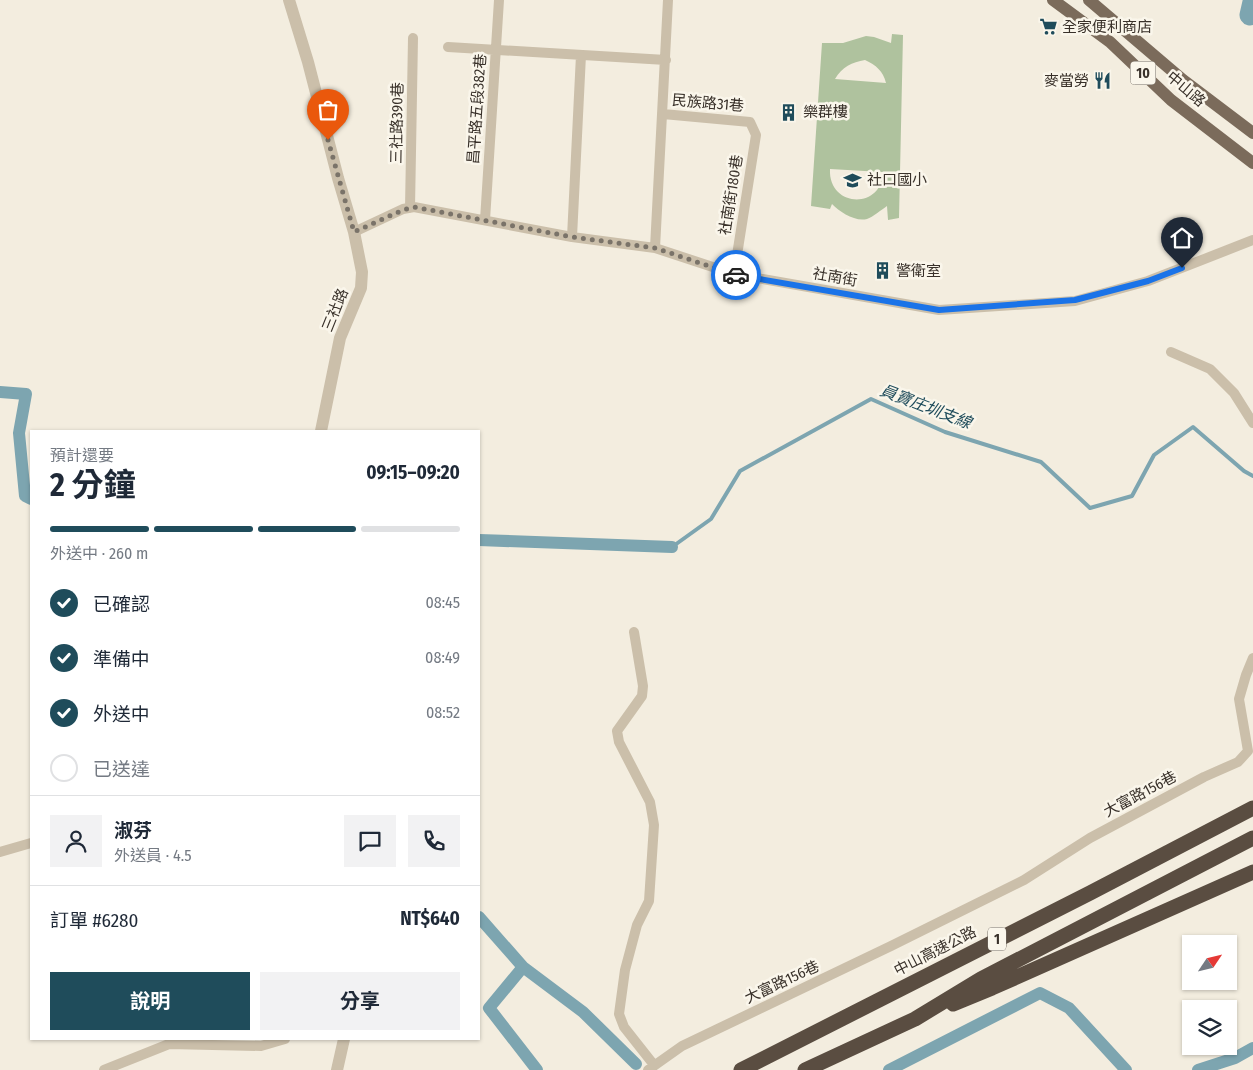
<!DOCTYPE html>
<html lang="zh-TW">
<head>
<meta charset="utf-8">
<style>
  :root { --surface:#fff; --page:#f2f2f3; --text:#1f2937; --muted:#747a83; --line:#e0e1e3; --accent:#1f4c5b }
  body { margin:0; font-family:"Fira Sans Condensed","Noto Sans TC",sans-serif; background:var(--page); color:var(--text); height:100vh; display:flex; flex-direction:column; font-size:19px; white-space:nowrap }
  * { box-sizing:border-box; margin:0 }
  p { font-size:16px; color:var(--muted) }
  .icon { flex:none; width:28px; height:28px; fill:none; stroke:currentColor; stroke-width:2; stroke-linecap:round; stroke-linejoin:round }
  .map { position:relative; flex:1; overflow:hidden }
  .sheet { position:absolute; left:30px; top:430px; width:450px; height:610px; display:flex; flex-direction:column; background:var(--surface); border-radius:0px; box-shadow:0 1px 4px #0004 }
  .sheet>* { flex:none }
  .needle { width:32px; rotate:55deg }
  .controls { position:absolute; left:1182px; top:935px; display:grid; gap:10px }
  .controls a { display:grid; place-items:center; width:55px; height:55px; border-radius:0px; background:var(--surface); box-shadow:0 1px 4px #0004; font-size:25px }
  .pin { position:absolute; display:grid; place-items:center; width:42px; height:42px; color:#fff; margin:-51px -21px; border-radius:50% 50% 50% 0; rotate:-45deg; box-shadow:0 0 5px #0007 }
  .pin .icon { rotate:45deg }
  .courier { position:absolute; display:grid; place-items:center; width:50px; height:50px; margin:-25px; border:4px solid #1a73e8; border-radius:50%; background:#fff; color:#222; box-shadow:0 1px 6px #0007 }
  .summary em { font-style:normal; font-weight:700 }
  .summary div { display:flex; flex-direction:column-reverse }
  .summary { display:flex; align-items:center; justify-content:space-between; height:85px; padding:0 20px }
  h1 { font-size:32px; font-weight:700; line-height:38px }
  .bar { display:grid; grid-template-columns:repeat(4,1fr); gap:8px 5px; align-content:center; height:60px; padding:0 20px }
  .bar i { height:6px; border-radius:4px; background:var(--line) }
  .bar .active { background:var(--accent) }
  .bar p { grid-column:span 4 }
  .line { display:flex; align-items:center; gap:12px; padding:0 20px; border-top:1px solid var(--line) }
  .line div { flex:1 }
  .round { display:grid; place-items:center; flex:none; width:52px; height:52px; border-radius:0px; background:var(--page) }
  ol { padding:0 20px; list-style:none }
  li { display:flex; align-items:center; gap:15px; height:55px }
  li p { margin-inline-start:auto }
  li .icon { padding:5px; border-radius:50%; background:var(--accent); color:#fff; stroke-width:4 }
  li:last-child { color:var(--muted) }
  li i { width:28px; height:28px; border:2px solid var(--line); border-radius:50% }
  .action { display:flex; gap:10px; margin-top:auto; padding:10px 20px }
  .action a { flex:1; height:58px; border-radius:0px; background:var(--accent); color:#fff; font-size:20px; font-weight:700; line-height:58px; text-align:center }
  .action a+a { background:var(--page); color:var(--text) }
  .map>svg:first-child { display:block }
</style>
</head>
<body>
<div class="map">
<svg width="1253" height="1070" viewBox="0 0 1253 1070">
  <rect width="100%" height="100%" fill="#f3eddf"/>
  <path fill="#afc29e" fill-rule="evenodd" d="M 892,34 L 903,35 L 899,218 L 888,220 L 887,206 C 881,210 873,217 867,219 C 855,222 840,212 832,204 L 830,209 L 811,206 L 822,43 L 843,43 L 866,36 L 874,37 L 891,43 ZM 865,60 C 876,65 883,71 886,83 L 835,79 C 842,67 852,62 865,60 ZM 830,169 L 882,172 C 884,209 828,209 830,169 Z"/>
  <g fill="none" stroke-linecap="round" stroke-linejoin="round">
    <path stroke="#7da5b0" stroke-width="4" d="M 672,547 L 711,519 L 740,471 L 871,399 L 945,432 L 1041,462 L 1090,508 L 1132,496 L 1154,455 L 1193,427 L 1244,471 L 1253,476"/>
    <path stroke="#7da5b0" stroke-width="12" d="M 0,392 L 26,394 L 19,433 L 25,496 L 31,499
      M 479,540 L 672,547
      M 479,917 L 523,967 L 583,1012 L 636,1064
      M 523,967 L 489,1008 L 537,1070
      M 889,1070 L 1040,993 L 1069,1008 L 1126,1070
      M 1198,1070 L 1235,1058 L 1253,1048"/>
    <path stroke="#7da5b0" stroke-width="21" d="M 1250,15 L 1253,2"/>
    <path stroke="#cbbfaa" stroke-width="10" d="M 668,0 L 655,248 L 734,274 L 939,310 L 1075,301 L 1148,281 L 1253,240
      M 448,47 L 666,60
      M 663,114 L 750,122 L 756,135 L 734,274
      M 410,208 L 413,38
      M 485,220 L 499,0
      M 354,232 L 403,209 L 414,207 L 572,237 L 655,248
      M 572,237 L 581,55
      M 1171,352 L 1210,369 L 1234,393 L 1253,423
      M 634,632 L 643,686 L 642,696 L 617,731 L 619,742 L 650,802 L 654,825 L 649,901 L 637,925 L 625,970 L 619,1014 L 624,1027 L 654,1065
      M 0,852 L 31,843
      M 104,1070 L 169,1044 L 261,1046 L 285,1039
      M 648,1070 L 682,1046 L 891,946 L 1024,880 L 1090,838 L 1204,777 L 1238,762 L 1248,751 L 1239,699 L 1246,675 L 1253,658"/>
    <path stroke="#cbbfaa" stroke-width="12" d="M 289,0 L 308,62 L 338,178 L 354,232 L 362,272 L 361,288 L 340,338 L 321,431
      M 337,1070 L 344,1039"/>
    <path stroke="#7b6b5b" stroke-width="12" d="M 1053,0 L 1110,42 L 1171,100 L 1253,163
      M 1089,0 L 1183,80 L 1253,133"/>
    <path stroke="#5a4d41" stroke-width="15" d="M 953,1004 L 992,988 L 1253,872
      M 741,1070 L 1090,893 L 1253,808
      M 805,1070 L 915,1019 L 981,979 L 1253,838"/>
  </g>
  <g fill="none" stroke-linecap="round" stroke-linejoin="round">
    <path stroke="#7a7369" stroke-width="5" stroke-dasharray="0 9" d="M 328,140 L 354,232 L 403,210 L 414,207 L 572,237 L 655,248 L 736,275"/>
    <path stroke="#1a73e8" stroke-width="6" d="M 736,275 L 939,310 L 1075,300 L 1148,281 L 1182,268"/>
  </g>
  <defs>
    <symbol id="supermarket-bare" viewBox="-9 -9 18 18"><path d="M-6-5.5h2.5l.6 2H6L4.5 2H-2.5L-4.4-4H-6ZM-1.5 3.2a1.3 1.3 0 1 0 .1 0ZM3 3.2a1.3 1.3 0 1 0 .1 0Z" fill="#1f4c5b" stroke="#faf6eb" stroke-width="2.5" paint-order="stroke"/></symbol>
    <symbol id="restaurant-bare" viewBox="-9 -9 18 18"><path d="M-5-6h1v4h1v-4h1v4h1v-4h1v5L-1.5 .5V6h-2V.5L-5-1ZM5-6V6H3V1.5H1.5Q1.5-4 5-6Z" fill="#1f4c5b" stroke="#faf6eb" stroke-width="2.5" paint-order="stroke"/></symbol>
    <symbol id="building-bare" viewBox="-9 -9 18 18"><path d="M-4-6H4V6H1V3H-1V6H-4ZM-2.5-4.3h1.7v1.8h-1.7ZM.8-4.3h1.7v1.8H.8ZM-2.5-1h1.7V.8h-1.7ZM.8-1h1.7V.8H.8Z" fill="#1f4c5b" stroke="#faf6eb" stroke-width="2.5" paint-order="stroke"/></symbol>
    <symbol id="school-bare" viewBox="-9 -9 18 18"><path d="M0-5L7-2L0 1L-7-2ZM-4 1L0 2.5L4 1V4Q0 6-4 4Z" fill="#1f4c5b" stroke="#faf6eb" stroke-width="2.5" paint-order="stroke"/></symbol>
  </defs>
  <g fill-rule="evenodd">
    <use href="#supermarket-bare" x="1036" y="14" width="25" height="25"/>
    <use href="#restaurant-bare" x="1090" y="68" width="25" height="25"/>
    <use href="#building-bare" x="776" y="100" width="25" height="25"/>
    <use href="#school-bare" x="840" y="168" width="25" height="25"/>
    <use href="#building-bare" x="870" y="258" width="25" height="25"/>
  </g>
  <g text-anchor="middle" stroke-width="5" stroke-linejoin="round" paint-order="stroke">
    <g fill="#faf6eb" stroke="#736c64" stroke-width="1">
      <rect x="1130.5" y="61.5" width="25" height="23" rx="4"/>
      <rect x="988" y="927.5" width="18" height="23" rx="4"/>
    </g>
    <g font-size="14" font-weight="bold" fill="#39312a">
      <text x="1143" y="78">10</text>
      <text x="997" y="944">1</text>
    </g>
    <g font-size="15" fill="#39312a" stroke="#faf6eb" text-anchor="start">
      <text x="1062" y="32">全家便利商店</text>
      <text x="1089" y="86" text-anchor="end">麥當勞</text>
      <text x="803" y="117">樂群樓</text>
      <text x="867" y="185">社口國小</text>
      <text x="896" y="276">警衛室</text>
    </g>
    <g font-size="15" fill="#39312a" stroke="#faf6eb">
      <text transform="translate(1186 89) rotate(40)" y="5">中山路</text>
      <text transform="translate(708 103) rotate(5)" y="5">民族路31巷</text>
      <text transform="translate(477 109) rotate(-86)" y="5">昌平路五段382巷</text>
      <text transform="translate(397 123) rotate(-89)" y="5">三社路390巷</text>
      <text transform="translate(731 195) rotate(-81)" y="5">社南街180巷</text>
      <text transform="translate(835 277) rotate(10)" y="5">社南街</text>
      <text transform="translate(335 310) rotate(-68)" y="5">三社路</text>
      <text transform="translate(1140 794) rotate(-28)" y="5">大富路156巷</text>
      <text transform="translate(935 951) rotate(-27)" y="5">中山高速公路</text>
      <text transform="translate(782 982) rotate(-25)" y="5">大富路156巷</text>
    </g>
    <g font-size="16" font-style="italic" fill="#1f4c5b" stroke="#faf6eb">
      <text transform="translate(926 406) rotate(21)" y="6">員寶庄圳支線</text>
    </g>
  </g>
</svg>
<div class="controls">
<a><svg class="needle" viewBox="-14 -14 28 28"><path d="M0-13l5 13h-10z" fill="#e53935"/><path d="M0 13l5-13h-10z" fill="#747a83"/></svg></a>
<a><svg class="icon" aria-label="layers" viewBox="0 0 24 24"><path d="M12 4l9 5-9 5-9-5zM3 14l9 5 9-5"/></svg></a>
</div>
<div class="pin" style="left:328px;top:140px;background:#ea580c"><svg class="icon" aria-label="bag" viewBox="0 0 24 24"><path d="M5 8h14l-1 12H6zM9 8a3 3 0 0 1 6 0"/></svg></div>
<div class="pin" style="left:1182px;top:268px;background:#1f2937"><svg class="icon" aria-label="home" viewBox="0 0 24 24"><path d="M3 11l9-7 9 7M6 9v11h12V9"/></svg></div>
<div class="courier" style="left:736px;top:275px"><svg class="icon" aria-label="car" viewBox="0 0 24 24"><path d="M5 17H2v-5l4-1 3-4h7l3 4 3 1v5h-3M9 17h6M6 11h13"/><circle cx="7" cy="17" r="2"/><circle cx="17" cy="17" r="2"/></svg></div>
<section class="sheet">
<div class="summary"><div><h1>2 分鐘</h1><p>預計還要</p></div><em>09:15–09:20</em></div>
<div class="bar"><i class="active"></i><i class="active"></i><i class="active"></i><i></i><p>外送中 · 260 m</p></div>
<ol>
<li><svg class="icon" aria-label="check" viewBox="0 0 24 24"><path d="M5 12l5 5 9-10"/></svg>已確認<p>08:45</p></li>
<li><svg class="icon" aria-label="check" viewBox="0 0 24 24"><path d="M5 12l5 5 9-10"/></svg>準備中<p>08:49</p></li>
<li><svg class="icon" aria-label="check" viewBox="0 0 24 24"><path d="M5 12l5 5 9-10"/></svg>外送中<p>08:52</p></li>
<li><i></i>已送達</li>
</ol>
<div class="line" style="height:90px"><a class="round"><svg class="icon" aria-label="person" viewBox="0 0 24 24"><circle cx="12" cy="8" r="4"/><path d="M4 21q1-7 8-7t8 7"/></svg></a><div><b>淑芬</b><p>外送員 · 4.5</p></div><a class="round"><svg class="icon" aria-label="chat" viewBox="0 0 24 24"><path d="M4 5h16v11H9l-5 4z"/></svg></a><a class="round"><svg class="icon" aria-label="phone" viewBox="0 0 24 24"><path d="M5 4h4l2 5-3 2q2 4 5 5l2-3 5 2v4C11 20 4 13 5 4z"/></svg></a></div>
<div class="line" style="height:65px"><div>訂單 #6280</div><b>NT$640</b></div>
<div class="action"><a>說明</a><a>分享</a></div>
</section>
</div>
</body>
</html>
